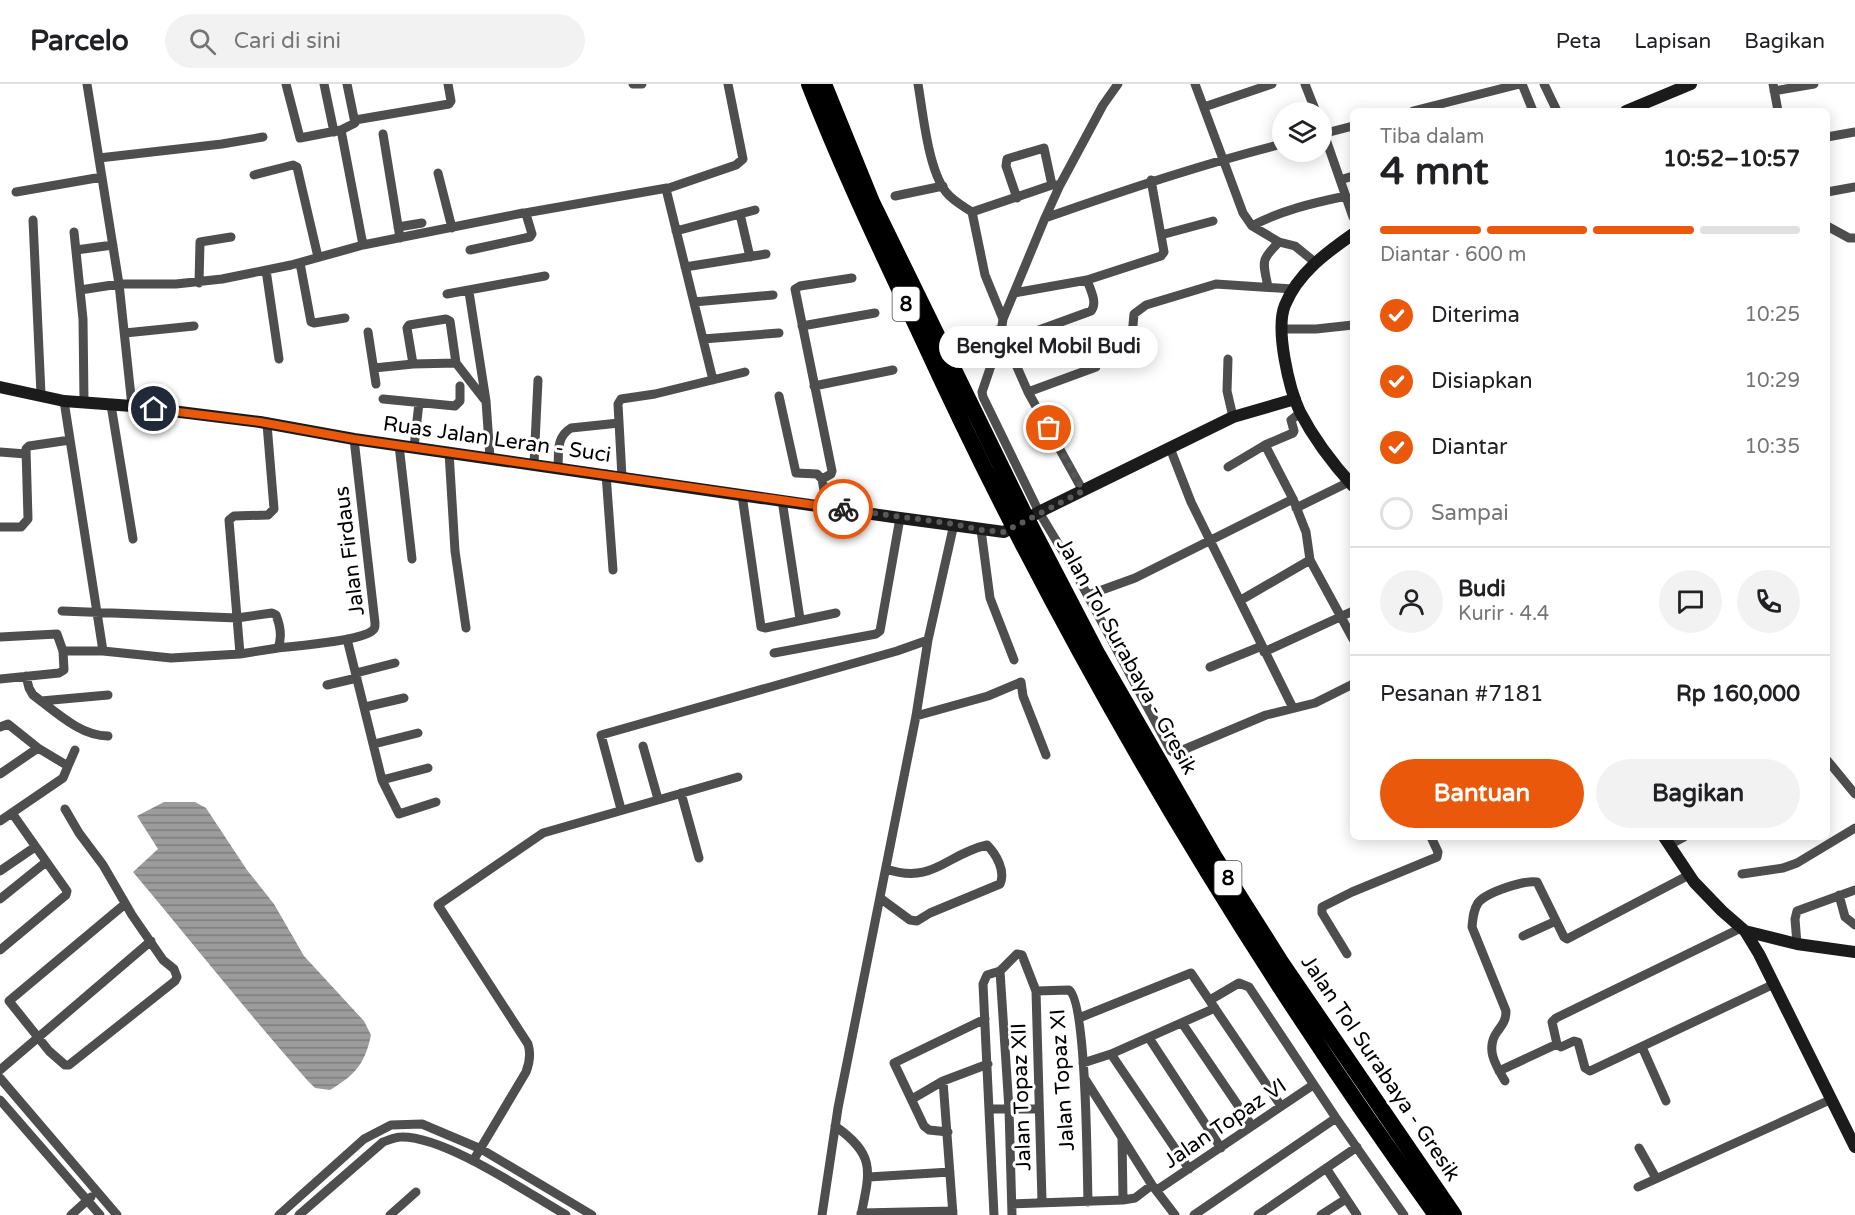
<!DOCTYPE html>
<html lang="id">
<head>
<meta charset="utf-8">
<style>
  :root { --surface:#fff; --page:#f2f2f2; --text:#202124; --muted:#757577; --line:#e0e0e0; --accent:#ea580c }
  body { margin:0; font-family:"Varela Round",sans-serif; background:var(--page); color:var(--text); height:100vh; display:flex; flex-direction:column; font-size:22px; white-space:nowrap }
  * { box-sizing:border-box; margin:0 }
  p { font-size:20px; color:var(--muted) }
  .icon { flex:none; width:33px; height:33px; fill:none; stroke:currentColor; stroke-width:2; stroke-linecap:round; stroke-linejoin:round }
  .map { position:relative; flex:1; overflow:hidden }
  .drawer { position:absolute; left:1350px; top:24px; width:480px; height:732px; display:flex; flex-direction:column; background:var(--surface); border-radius:9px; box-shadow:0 3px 15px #0003 }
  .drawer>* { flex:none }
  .controls { position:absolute; left:1272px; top:18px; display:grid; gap:12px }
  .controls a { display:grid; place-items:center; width:60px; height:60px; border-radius:50%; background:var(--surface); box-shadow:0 3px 15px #0003; font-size:30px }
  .pin { position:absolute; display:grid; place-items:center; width:51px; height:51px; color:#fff; margin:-26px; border:3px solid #fff; border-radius:50%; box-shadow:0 2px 6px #0007 }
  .courier { position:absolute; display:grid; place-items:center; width:60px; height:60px; margin:-30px; border:4px solid #ea580c; border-radius:50%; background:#fff; color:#222; box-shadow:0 2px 8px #0007 }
  .bubble { position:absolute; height:42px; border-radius:21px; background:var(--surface); box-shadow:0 3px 15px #0003; font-size:20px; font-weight:700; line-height:42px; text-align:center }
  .overview em { font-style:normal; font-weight:700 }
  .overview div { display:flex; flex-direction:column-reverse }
  .overview { display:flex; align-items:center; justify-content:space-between; height:102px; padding:0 30px }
  h1 { font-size:39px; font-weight:700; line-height:45px }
  .bar { display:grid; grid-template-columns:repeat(4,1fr); gap:9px 6px; align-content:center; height:72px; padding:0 30px }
  .bar i { height:8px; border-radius:4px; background:var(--line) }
  .bar .on { background:var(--accent) }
  .bar p { grid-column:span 4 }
  .line { display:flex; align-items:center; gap:15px; padding:0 30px; border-top:2px solid var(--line) }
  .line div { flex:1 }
  .round { display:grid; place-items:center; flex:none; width:63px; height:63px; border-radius:32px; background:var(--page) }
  ol { padding:0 30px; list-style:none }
  li { display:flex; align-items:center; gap:18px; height:66px }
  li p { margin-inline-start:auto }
  li .icon { padding:6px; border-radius:50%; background:var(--accent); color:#fff; stroke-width:4 }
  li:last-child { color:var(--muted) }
  li i { width:33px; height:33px; border:3px solid var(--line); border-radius:50% }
  .button { display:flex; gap:12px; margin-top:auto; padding:12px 30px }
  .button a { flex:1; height:69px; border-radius:36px; background:var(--accent); color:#fff; font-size:24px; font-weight:700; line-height:69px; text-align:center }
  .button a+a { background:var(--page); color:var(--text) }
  header { display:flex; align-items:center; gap:36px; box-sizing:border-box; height:84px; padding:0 30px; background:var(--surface); border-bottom:2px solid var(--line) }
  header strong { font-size:28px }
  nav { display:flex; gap:33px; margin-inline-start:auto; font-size:21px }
  .search { width:420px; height:54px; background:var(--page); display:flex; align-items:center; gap:15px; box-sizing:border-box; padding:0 21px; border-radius:33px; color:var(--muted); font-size:22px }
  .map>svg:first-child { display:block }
</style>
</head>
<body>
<header>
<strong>Parcelo</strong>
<div class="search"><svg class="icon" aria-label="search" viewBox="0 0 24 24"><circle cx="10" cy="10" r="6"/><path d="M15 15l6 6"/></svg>Cari di sini</div>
<nav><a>Peta</a><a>Lapisan</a><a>Bagikan</a></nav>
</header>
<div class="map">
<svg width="1855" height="1131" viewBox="0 0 1855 1131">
  <defs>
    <pattern id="water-rules" width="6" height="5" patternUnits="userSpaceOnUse" patternTransform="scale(1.5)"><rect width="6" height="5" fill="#9c9c9c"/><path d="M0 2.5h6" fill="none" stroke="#7d7d7d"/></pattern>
  </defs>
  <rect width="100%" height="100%" fill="#fff"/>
  <path fill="url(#water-rules)" d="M 164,718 L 195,718 L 206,724 L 247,786 L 274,820 L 304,872 L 364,937 L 371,951 C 365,980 355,991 330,1006 L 315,1004 L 307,996 C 247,928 191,857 133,788 L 158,765 L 137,732 Z"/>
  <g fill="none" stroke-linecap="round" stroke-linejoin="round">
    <path stroke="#4e4e4e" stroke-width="9" d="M 87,0 L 119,200 L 132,322
      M 286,0 L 300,54 L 341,46
      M 324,0 L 334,48
      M 347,0 L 355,39 L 341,46 L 363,161
      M 633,0 L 642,0
      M 918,0 C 923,29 928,85 946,108 C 953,117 963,122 972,128 L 985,191 L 1003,235
      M 1118,0 L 1103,21 L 1060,101 L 1045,134 L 1003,235 L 1000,255 L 982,308 L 983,313 L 1039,428 L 1074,486 L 1171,667 L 1174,669 L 1178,668 L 1266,631 L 1315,619 L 1353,600
      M 1195,0 L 1243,129 L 1252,142 L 1279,158 L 1295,162 L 1316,179
      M 1305,0 L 1316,28
      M 1522,0 L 1533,27
      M 1544,0 L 1557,27
      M 1773,0 L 1778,27
      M 1774,7 L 1814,0
      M 1204,23 L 1272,0
      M 1413,27 L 1520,0
      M 355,36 L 449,20 L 451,17 L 448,0
      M 1322,44 L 1353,133
      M 383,50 L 400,154
      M 1322,50 L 1353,42
      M 1827,53 L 1855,48
      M 99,74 L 222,60 L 263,53
      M 438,89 L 452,144
      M 254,91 L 293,81 L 297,83 L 318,173
      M 1340,96 L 1353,92
      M 16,108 L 102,93
      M 1827,108 L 1855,103
      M 895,112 L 943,102
      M 1017,114 L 1006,82 L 1007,75 L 1010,74 L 1044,64 L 1052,101
      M 972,128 L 1052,101 L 1058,101
      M 525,129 L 667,104
      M 740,130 L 750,173
      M 1045,134 C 1124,106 1202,80 1282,60
      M 33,136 L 41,310
      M 1252,142 C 1282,126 1313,119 1346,112
      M 1827,142 L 1849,154 L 1855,154
      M 398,143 L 422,139
      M 676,147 L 755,126
      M 74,148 L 83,235 L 84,317
      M 1161,151 L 1213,137
      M 76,166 L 113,161
      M 300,179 L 311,238 L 314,239 L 345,234
      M 685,183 L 766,170
      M 266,186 L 279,275
      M 199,199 L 200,158 L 231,153
      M 1268,203 C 1263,177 1260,177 1279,158
      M 80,206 L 119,200 L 176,200 L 222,195 L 291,181 L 363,161 L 523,129 L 526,130 L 532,150 L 530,153 L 470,166
      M 469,208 L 486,317 L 490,374
      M 1014,209 L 1087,196 L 1161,172 L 1164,168 L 1151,96
      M 447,210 L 545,192
      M 694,218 L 773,211
      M 802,242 L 875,229
      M 1281,245 L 1316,245 L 1353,241
      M 368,248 L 376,300
      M 125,249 L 194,242
      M 964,254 L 1002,245
      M 703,255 L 779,249
      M 1000,255 L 1006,258 L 1028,308 L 1083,407
      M 1006,258 L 1091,227 C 1098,219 1090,205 1087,196
      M 1228,275 L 1227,307 L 1233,333
      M 413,280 L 407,244 L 409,241 L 446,235 L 450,237 L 456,279
      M 374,284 L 413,280 L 456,279 L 484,315
      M 713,296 L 666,105 L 736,81 L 743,75 L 728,0
      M 814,302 L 893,286
      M 1028,308 L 1096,283 L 1097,266 L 1132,252 L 1134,230 L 1146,221 L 1216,200 L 1293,205
      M 779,312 L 796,389 L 817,390 L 822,395
      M 383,315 L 455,322 L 460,317 L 460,302
      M 64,317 L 103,567
      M 111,321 L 133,455
      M 1300,329 L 1291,336 L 1294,347 L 1293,349 L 1265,361 L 1293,415 L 1306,448 L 1310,476 L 1353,555
      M 399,361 L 412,475
      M 414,363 L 419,319
      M 1170,364 L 1191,418 L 1293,624
      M 0,368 L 26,370
      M 449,368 L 455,467 L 466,544
      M 534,380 L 538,296
      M 558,383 C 559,368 556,353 571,344 L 619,339
      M 1228,383 L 1265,361
      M 606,390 L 613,486
      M 622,393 L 618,320 L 621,315 L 655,310 L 745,288
      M 742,411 L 761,543 L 765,544 L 836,529
      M 782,416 L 800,535
      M 827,423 L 822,395 L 831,390 L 832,387 L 795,205 L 800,202 L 852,194
      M 1296,424 L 1349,398
      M 0,443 L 21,443 L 28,435 L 26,365 L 29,362 L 70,356
      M 981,446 L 990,514 L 1014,576
      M 1088,511 L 1135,494 L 1293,415
      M 1241,516 L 1310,476
      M 62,527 L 237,534 L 272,529 L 276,531 C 280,541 282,554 278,564 L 240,570 L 171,574 L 103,567 L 63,567
      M 0,553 L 57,550 L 63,567 L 64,586 L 59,589 L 0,595
      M 347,555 L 382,696 L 399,730 L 436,718
      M 278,564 C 296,562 360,557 372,547 C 375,545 375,543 375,539 L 354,355
      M 1264,568 L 1353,527
      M 774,569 L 876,550 L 880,547 L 900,434
      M 240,570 L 229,436 L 234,432 L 268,431 L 274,425 L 267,340
      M 1210,583 L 1262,562
      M 356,589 L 395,579
      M 26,592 L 29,604 L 33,611 C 55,627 80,652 108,652
      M 327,601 L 357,594
      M 41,617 L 108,611
      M 365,623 L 404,614
      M 916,632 L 988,612 L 1021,598 L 1023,612 L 1046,671
      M 0,643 L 8,640 L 38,664 L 68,682 L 63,694 L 0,737
      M 374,660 L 418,649
      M 643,662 L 658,715
      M 1827,676 L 1855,710
      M 68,682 L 75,666
      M 0,690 L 38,664
      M 382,696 L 428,684
      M 681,709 L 699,774
      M 65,725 L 79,749 L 103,781 L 132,831 L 163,876 L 174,885 L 177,893 L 175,897 L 69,981 L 65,981 L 49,967 L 9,917 L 125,820
      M 621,725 L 601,651 L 897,567 L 928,556
      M 1669,761 L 1684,753
      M 0,787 L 35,763
      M 1742,790 L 1783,784 L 1797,779 L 1855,744
      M 1839,811 L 1845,833 L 1855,841
      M 880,814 L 910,836 L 917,837 L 930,829 L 1000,800 C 1006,787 996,770 987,761 C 946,770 934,801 886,785
      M 0,815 L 46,778
      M 1741,844 L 1556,934 L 1552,938 L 1557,960 L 1561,963 L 1574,957 L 1578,958 L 1585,984 L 1590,987 L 1774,900
      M 1523,852 L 1556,837
      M 1797,860 L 1795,835 L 1797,827 L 1855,806
      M 0,866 L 66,811 L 67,807 L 12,729
      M 1347,870 L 1322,829 L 1322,823 L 1352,808 L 1437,773 L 1438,768 L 1431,753
      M 1000,887 L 1017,870 L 1022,871 L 1036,907 L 1042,1117
      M 1036,907 L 1069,906 C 1087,918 1087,1088 1088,1118
      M 1210,916 L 1239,899 L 1249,903 L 1336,1034 L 1404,1131
      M 1079,934 L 1191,889 L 1281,1022
      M 1182,939 L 1252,1042
      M 1149,954 L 1221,1064
      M 1642,963 L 1666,1017
      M 1111,970 L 1189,1085
      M 1083,979 L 1111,970 L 1215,924
      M 0,986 L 151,857
      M 1499,987 L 1557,960
      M 0,994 L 117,1131
      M 1085,995 L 1152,1101 L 1175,1131
      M 943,997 L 953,1131
      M 1505,997 C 1496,982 1485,965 1497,948 C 1502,941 1506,937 1506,927 L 1472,843 C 1473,834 1473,827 1478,819 C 1486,808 1525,796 1537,798 L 1564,853 L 1567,855 L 1689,791
      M 912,1015 L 943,997 L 988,980
      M 0,1016 L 100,1131
      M 989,1025 L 1038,1025
      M 835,1042 C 876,1071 870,1087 861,1131
      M 948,1048 L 929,1046 L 924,1042 L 894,979 L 985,935
      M 1122,1053 L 1123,1116
      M 1639,1064 L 1656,1094
      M 473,1077 L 526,988 C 530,978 531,970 528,960 L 438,821 L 543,749 L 738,693
      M 1326,1084 L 1357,1131
      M 869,1093 L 950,1088
      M 1638,1103 L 1832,1015
      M 1157,1106 L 1313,1001
      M 1012,1120 L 1123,1116 L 1135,1114 L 1152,1101
      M 861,1129 L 953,1127
      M 71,1131 L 91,1113
      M 279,1131 L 364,1055 L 391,1041 L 422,1040 L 481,1065 L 592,1131
      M 299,1131 L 383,1058 C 389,1056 395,1053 401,1053 C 445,1052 526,1108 566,1131
      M 390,1131 L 416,1108
      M 822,1131 L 838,1024 L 916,632 L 928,556 L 954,440
      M 994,1131 L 983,900 L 987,891 L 1000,887 L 1009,1025 L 1012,1131
      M 1194,1131 L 1336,1034
      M 1258,1131 L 1357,1063
      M 1321,1131 L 1346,1115"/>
    <path stroke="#1b1b1b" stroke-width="12" d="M 1626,27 L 1691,0
      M 1353,150 C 1326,169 1298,189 1285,221 C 1275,245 1289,305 1300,328 C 1314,355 1333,380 1353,402
      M 0,303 L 64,317 L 132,322 L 260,338 L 354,355 L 900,434 L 1004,448 L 1039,428 L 1233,333 L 1295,315
      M 1664,753 L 1694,798 L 1722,827 L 1745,847 L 1759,870 L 1855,1063
      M 1745,847 L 1797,860 L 1855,868"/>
    <path stroke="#000" stroke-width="16" d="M 809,0 C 843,87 883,171 923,256 C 1064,563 1238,856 1436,1131
      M 824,0 L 872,118 L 1024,429 L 1097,569 L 1214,772 L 1281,878 L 1454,1131"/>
  </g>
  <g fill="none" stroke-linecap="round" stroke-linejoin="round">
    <path stroke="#595959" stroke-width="6" stroke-dasharray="0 10.8" d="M 843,425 L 954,440 L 981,446 L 1004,448 L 1083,407 L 1049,344"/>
    <path stroke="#ea580c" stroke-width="8" d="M 154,325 L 260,338 L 354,355 L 843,425"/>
  </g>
  <g text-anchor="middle" stroke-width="6" stroke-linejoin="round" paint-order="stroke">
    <g fill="#fff" stroke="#4c4c4c" stroke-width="1.5">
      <rect x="892.5" y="203" width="27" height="34" rx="4.5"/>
      <rect x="1214.5" y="777" width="27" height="34" rx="4.5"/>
    </g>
    <g font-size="20" font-weight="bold" fill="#000">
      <text x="906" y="227">8</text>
      <text x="1228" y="801">8</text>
    </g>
    <g font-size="21" fill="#000" stroke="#fff">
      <text transform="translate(497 355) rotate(8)" y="7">Ruas Jalan Leran - Suci</text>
      <text transform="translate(349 467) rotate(-97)" y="7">Jalan Firdaus</text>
      <text transform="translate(1127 572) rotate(61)" y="7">Jalan Tol Surabaya - Gresik</text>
      <text transform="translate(1381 984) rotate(56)" y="7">Jalan Tol Surabaya - Gresik</text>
      <text transform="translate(1062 996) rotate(-94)" y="7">Jalan Topaz XI</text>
      <text transform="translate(1021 1013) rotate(-92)" y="7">Jalan Topaz XII</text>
      <text transform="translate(1225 1039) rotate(-34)" y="7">Jalan Topaz VI</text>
    </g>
  </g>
</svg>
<div class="controls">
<a><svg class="icon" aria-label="layers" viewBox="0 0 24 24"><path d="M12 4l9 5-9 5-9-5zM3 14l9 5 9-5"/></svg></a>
</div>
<div class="pin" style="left:1049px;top:344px;background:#ea580c"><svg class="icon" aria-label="bag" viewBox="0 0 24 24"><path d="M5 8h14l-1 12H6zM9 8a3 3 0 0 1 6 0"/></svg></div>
<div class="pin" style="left:154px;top:325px;background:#1f2937"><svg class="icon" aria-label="home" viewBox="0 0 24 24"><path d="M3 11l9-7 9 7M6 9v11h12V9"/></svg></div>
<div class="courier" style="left:843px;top:425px"><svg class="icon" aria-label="bike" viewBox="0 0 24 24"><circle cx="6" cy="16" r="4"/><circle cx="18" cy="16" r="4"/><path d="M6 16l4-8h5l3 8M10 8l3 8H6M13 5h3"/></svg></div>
<div class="bubble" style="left:939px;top:242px;width:219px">Bengkel Mobil Budi</div>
<section class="drawer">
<div class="overview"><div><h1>4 mnt</h1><p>Tiba dalam</p></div><em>10:52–10:57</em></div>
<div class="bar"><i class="on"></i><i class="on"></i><i class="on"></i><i></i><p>Diantar · 600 m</p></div>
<ol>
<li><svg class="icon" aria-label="check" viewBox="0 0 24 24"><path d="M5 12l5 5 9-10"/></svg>Diterima<p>10:25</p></li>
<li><svg class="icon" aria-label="check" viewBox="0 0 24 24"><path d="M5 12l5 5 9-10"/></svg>Disiapkan<p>10:29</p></li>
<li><svg class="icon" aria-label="check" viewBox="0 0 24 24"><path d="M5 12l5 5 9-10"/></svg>Diantar<p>10:35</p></li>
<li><i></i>Sampai</li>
</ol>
<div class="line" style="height:108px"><a class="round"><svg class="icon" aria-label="person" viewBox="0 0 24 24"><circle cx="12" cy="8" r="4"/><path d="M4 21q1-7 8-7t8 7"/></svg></a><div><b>Budi</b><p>Kurir · 4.4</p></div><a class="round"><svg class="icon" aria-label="chat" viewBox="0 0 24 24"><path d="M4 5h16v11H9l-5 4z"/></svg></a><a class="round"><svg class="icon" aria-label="phone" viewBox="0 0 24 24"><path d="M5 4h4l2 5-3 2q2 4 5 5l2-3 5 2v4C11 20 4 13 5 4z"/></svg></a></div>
<div class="line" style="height:78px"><div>Pesanan #7181</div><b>Rp 160,000</b></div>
<div class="button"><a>Bantuan</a><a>Bagikan</a></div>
</section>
</div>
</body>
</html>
